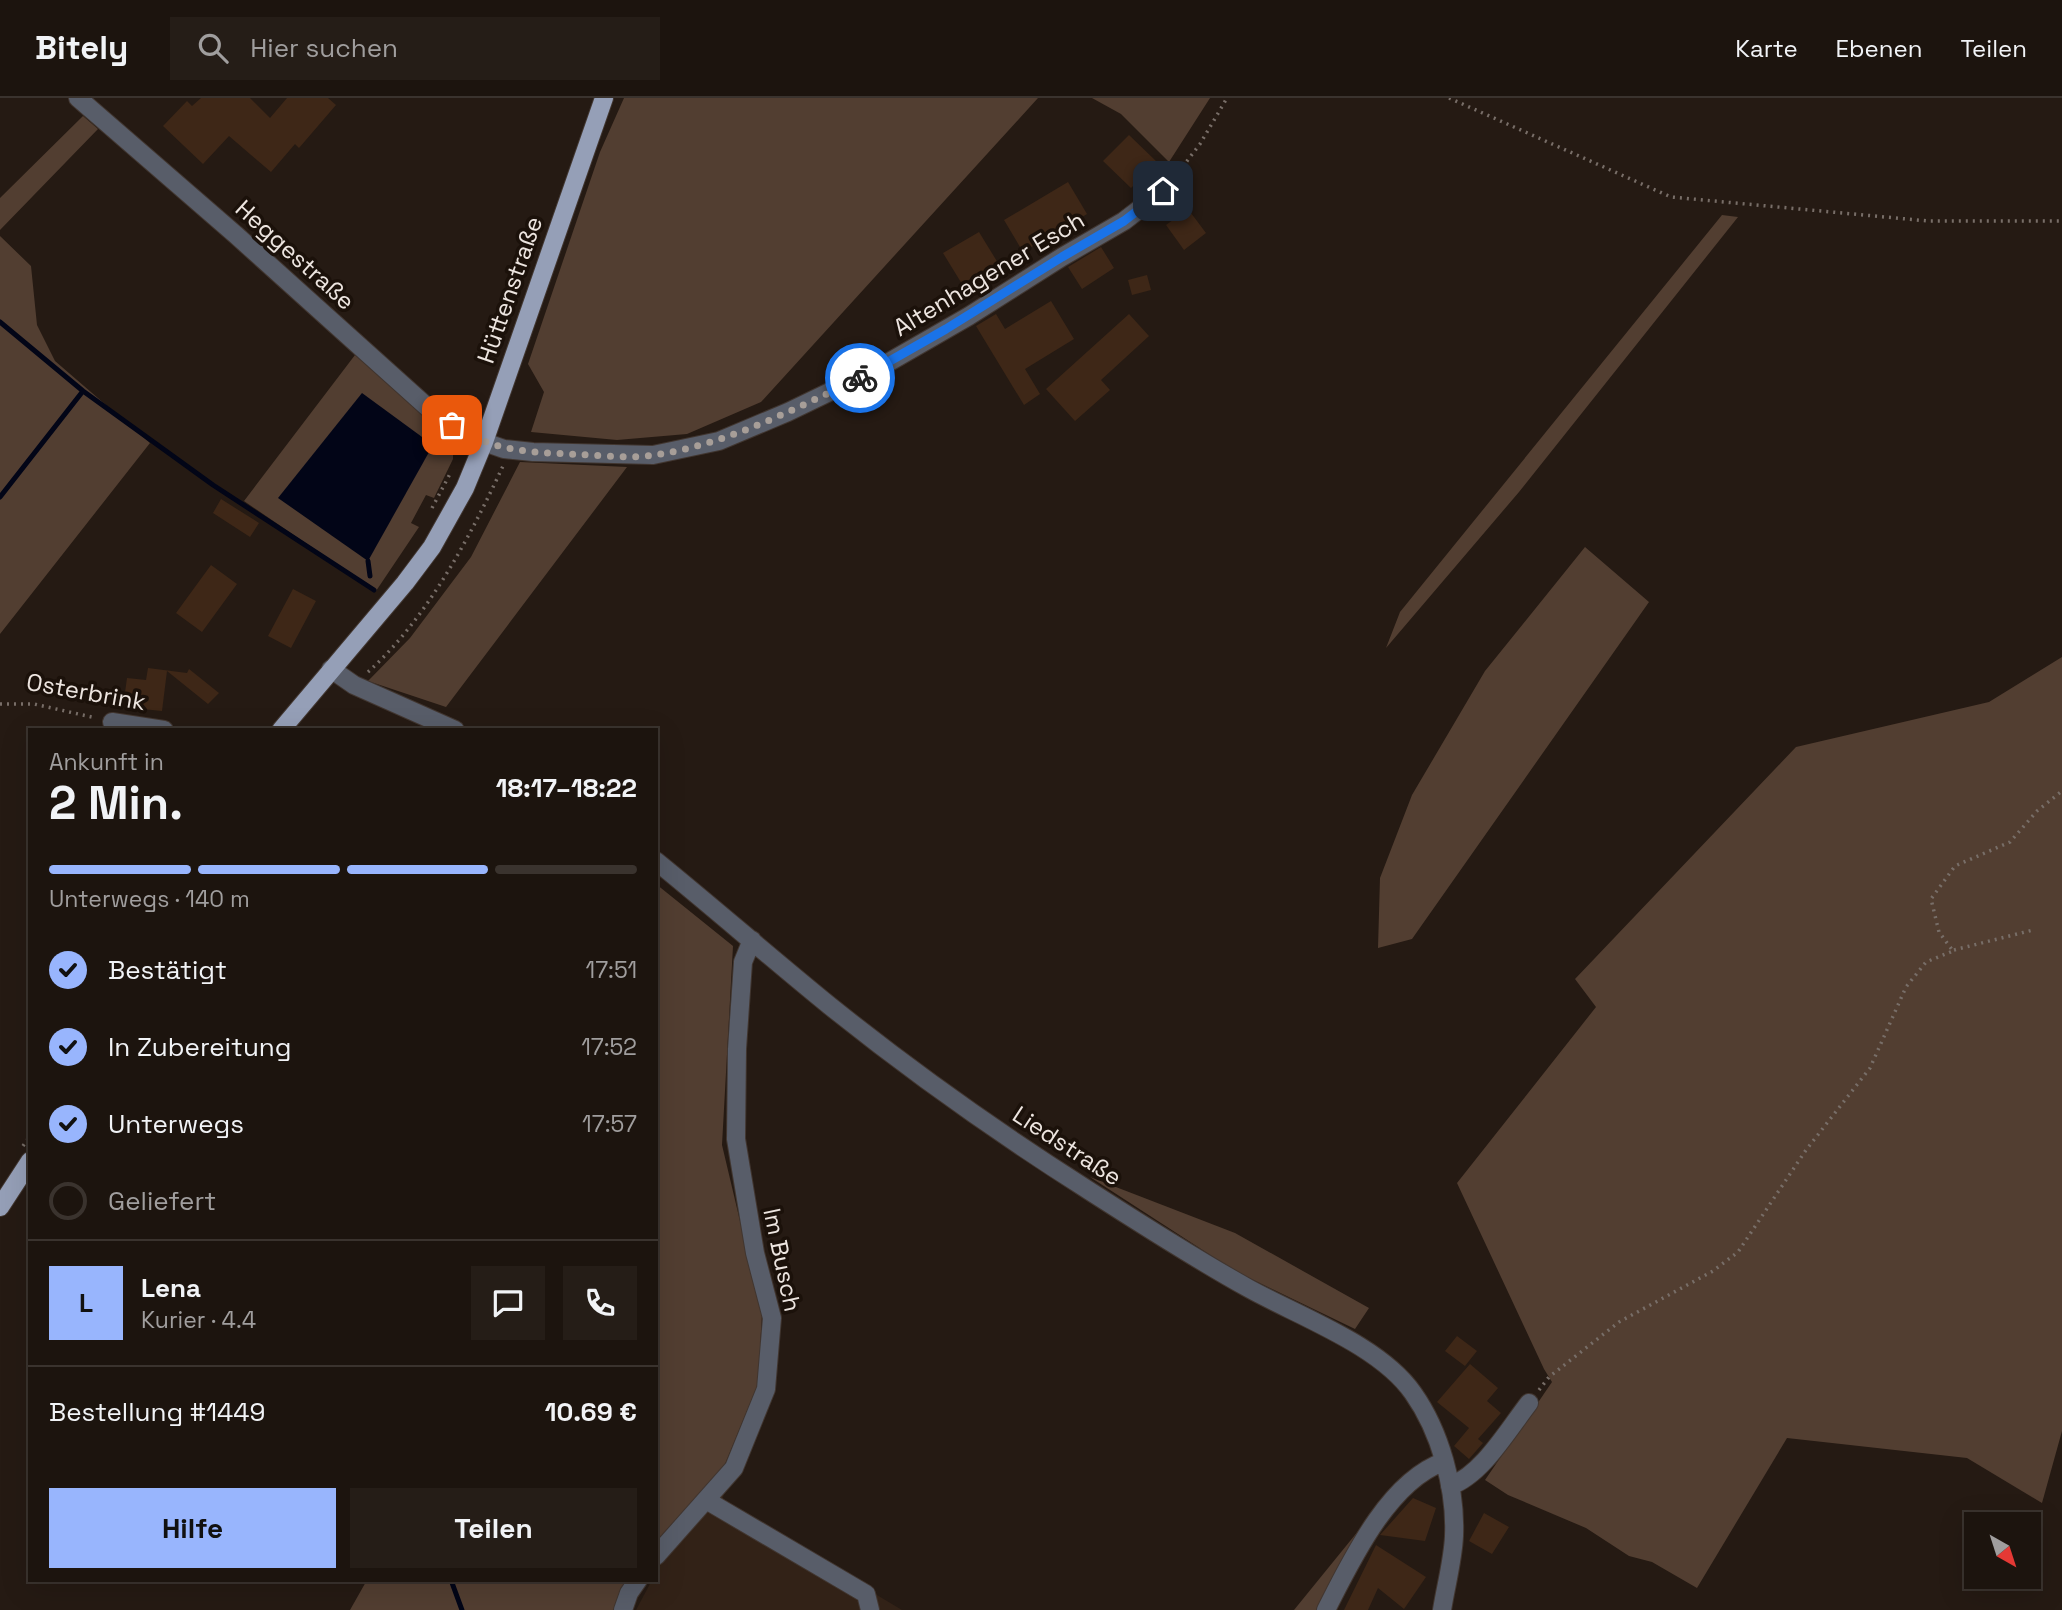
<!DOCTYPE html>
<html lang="de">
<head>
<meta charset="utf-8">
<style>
  :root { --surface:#1c140e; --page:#251d17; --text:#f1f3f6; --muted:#a09e9e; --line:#3a332e; --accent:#98b5fd }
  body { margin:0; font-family:"Space Grotesk",sans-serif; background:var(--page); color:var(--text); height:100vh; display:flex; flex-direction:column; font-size:26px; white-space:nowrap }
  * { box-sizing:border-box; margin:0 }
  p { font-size:23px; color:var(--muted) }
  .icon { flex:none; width:38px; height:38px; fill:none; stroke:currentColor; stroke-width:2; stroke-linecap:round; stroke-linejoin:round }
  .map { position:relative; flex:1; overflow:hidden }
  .details { position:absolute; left:28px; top:630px; width:630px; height:854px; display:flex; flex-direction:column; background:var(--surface); border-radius:0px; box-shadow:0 7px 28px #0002,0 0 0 2px var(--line) }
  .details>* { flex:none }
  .needle { width:46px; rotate:141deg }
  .tools { position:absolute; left:1964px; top:1414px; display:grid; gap:14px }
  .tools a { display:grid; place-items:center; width:77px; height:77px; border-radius:0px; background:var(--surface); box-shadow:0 7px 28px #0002,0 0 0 2px var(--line); font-size:35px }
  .pin { position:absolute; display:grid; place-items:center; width:60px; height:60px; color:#fff; margin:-30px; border-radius:14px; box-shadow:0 4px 10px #0006 }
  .courier { position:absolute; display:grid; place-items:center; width:70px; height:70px; margin:-35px; border:5px solid #1a73e8; border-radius:50%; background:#fff; color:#222; box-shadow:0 2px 9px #0007 }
  .overview em { font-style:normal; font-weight:700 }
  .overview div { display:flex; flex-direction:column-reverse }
  .overview { display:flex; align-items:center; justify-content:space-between; height:119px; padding:0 21px }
  h1 { font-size:46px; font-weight:700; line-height:52px }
  .bar { display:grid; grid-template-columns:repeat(4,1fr); gap:10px 7px; align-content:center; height:84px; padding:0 21px }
  .bar i { height:9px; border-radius:5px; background:var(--line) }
  .bar .active { background:var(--accent) }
  .bar p { grid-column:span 4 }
  .line { display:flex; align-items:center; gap:18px; padding:0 21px; border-top:2px solid var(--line) }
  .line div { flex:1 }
  .round { display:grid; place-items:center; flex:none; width:74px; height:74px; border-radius:0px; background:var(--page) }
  ol { padding:0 21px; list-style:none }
  li { display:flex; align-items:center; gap:21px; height:77px }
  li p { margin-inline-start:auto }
  li .icon { padding:7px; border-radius:50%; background:var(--accent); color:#111; stroke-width:4 }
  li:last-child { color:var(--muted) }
  li i { width:38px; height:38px; border:4px solid var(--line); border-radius:50% }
  .cta { display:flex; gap:14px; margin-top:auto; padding:14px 21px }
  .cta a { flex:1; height:80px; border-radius:0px; background:var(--accent); color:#111; font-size:28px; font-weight:700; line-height:80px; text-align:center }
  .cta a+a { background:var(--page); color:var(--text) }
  header { display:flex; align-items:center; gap:42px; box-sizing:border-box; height:98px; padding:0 35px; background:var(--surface); border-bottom:2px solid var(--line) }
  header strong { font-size:33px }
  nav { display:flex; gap:38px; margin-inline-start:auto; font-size:24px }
  .search { width:490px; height:63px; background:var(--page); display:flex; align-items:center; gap:18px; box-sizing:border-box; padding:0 24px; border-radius:0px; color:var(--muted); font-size:26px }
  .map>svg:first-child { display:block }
</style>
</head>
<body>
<header>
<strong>Bitely</strong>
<div class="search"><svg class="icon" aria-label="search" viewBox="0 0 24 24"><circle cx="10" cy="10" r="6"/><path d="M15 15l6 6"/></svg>Hier suchen</div>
<nav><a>Karte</a><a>Ebenen</a><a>Teilen</a></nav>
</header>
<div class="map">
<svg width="2062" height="1512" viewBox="0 0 2062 1512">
  <rect width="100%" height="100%" fill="#251a13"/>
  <path fill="#322217" d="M 725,1391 L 723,1400 L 730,1409 L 902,1512 L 636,1512 L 652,1482 L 656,1482 L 656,1474 L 673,1446 Z"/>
  <path fill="#523e31" d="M 624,0 L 1038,0 L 761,304 L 687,336 L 617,342 L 531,334 L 544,294 L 528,266 L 600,54 Z
    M 1092,0 L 1210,0 L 1169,64 L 1121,16 Z
    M 83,18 L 98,31 L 0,132 L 0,100 Z
    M 1722,117 L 1738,119 L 1519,394 L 1386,550 L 1400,514 Z
    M 0,138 L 31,168 L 37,227 L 55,263 L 150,345 L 0,536 Z
    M 355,257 L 428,322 L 424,328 L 453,352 L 453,361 L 434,400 L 426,397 L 411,425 L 419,429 L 376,493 L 244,403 Z
    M 520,364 L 627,369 L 446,609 L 368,583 L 410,540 L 471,459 Z
    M 1585,449 L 1649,504 L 1412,841 L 1378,850 L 1380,780 L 1412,697 L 1485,573 Z
    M 2062,559 L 2062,1333 L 2042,1405 L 1967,1360 L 1787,1340 L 1697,1490 L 1652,1464 L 1629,1458 L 1586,1430 L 1508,1397 L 1485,1382 L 1552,1284 L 1544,1271 L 1457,1085 L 1596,909 L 1575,881 L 1796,649 L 1989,604 Z
    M 656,786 L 733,848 L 722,1047 L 762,1216 L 758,1286 L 725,1366 L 700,1397 L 656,1443 Z
    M 1090,1079 L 1235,1135 L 1369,1210 L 1355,1231 L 1235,1173 Z
    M 1385,1400 L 1319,1512 L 1294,1512 Z
    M 367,1482 L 632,1482 L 618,1512 L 350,1512 Z"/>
  <path fill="#020517" d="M 362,295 L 433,347 L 368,463 L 278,400 Z"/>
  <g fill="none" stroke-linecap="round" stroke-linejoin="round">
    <path stroke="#020517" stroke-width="5" d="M 0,224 L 83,293 L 213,387 L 374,492
      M 0,399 L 83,293
      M 368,463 L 370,478
      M 451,1482 L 462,1512"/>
  </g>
  <path fill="#3e2717" d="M 201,0 L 250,0 L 270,20 L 287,0 L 328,0 L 336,7 L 299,50 L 295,46 L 271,74 L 229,38 L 203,66 L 163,28 L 187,3 L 192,8 Z
    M 1129,37 L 1157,64 L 1131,90 L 1103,63 Z
    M 1068,84 L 1087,116 L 1023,154 L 1004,122 Z
    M 1188,111 L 1206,135 L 1184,152 L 1166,127 Z
    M 979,134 L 998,165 L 962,186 L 943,155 Z
    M 1101,149 L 1114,170 L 1082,191 L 1068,169 Z
    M 1147,177 L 1151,192 L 1132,197 L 1128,182 Z
    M 1051,203 L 1074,241 L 1025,271 L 1040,296 L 1024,307 L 976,228 L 996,216 L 1005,231 Z
    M 1129,216 L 1149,238 L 1101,282 L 1110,292 L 1075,323 L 1046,291 Z
    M 221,401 L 259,425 L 250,439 L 213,415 Z
    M 211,467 L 237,486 L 202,534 L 176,515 Z
    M 293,491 L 316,503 L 291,550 L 268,538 Z
    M 148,570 L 187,575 L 189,571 L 219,595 L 208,606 L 167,573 L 162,613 L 123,609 L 127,580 L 146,582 Z
    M 1457,1238 L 1477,1253 L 1465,1268 L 1445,1253 Z
    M 1470,1266 L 1498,1290 L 1487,1303 L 1501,1315 L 1478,1341 L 1483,1345 L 1469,1361 L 1454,1348 L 1469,1330 L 1437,1304 Z
    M 1413,1400 L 1436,1410 L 1425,1443 L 1380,1437 Z
    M 1484,1415 L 1509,1429 L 1492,1456 L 1469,1443 Z
    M 1376,1447 L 1426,1479 L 1404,1511 L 1378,1490 L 1368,1512 L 1344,1512 Z"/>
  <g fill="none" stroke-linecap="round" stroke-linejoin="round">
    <defs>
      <path id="minor" d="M 78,0 L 236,137 L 435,316 L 468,338 L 484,344 L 504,351 L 533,354 L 653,357 L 719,343 L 788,314 L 877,271 L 969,218 L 1062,159 L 1124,123 L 1163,93
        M 331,571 L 354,587 L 455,632
        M 112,624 L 164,632
        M 656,763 C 715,811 771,860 830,908 C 911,973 997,1034 1085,1090 C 1138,1124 1192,1159 1248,1190 C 1298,1218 1380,1247 1413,1295 C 1440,1333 1456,1390 1454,1438 C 1453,1462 1446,1487 1442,1512
        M 1450,1388 C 1482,1377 1508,1332 1529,1305
        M 706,1402 L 866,1496 L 870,1512
        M 656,1458 L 734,1370 L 766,1291 L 772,1220 L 755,1155 L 736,1041 L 737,951 L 743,864 L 752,842
        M 623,1512 L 629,1495 L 638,1482
        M 1326,1512 C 1351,1463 1388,1384 1443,1364"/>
      <path id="major" d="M 281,632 L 405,485 L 432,449 L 465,390 L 484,344 L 604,0
        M 0,1109 L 30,1063"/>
    </defs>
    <use href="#minor" stroke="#413630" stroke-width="20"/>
    <use href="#major" stroke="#413630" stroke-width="20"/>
    <path stroke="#786e68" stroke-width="3.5" stroke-dasharray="2 5" stroke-linecap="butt" d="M 1449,0 L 1671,99 L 1928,123 L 2062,123
      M 1174,80 L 1200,46 L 1227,0
      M 432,410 L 451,374
      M 368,574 C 427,521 470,439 503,368
      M 0,606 L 34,606 L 96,620
      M 1954,852 L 2033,832
      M 23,1048 L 30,1038
      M 1539,1292 L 1549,1279 L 1619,1224 L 1713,1173 L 1738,1154 L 1806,1052 L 1870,970 L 1906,889 L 1926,864 L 1953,853 L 1939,834 L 1931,801 L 1955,768 L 2010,744 L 2037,713 L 2062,693"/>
    <use href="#minor" stroke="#585d69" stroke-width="18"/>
    <use href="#major" stroke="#959fb7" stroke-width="18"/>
  </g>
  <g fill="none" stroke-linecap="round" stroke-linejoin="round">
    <path stroke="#a79e98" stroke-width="7" stroke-dasharray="0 12.6" d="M 452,327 C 491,352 524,354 569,356 C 597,357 628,361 655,357 C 728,346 794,311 860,280"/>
    <path stroke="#1a73e8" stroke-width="9" d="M 860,280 L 946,231 L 1062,159 L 1124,123 L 1163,93"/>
  </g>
  <g text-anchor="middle" stroke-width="7" stroke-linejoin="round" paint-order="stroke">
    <g font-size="24" fill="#ede5e0" stroke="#1b110a">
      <text transform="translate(295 157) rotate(42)" y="8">Heggestraße</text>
      <text transform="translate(989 176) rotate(-31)" y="8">Altenhagener Esch</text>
      <text transform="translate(510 192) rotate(-71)" y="8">Hüttenstraße</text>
      <text transform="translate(86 594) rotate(10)" y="8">Osterbrink</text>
      <text transform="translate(1067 1048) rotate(33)" y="8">Liedstraße</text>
      <text transform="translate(782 1162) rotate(78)" y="8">Im Busch</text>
    </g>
  </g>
</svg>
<div class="tools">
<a><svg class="needle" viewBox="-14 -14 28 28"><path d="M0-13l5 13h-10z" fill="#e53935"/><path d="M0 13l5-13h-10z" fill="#a09e9e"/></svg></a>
</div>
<div class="pin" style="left:452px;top:327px;background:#ea580c"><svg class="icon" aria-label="bag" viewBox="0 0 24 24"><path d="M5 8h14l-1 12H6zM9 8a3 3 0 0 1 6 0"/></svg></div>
<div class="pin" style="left:1163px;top:93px;background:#1f2937"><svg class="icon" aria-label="home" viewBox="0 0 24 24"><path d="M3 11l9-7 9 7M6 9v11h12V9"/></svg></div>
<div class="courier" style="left:860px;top:280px"><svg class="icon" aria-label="bike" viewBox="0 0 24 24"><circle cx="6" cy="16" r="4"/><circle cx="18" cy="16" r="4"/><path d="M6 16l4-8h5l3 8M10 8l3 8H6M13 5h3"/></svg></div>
<section class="details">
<div class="overview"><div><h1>2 Min.</h1><p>Ankunft in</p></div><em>18:17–18:22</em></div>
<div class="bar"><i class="active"></i><i class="active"></i><i class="active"></i><i></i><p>Unterwegs · 140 m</p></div>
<ol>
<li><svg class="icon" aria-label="check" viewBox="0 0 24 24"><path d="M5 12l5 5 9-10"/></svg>Bestätigt<p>17:51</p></li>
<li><svg class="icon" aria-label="check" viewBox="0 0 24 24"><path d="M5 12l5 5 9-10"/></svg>In Zubereitung<p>17:52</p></li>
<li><svg class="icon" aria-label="check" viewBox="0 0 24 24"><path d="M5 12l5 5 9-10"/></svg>Unterwegs<p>17:57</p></li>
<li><i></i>Geliefert</li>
</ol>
<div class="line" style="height:126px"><b class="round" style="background:var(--accent);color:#111">L</b><div><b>Lena</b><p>Kurier · 4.4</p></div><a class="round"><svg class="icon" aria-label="chat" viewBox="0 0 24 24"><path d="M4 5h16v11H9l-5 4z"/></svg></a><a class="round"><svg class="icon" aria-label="phone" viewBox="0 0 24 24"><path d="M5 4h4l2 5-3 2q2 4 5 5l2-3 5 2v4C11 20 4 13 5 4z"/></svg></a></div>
<div class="line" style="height:91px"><div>Bestellung #1449</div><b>10.69 €</b></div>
<div class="cta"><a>Hilfe</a><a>Teilen</a></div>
</section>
</div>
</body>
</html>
